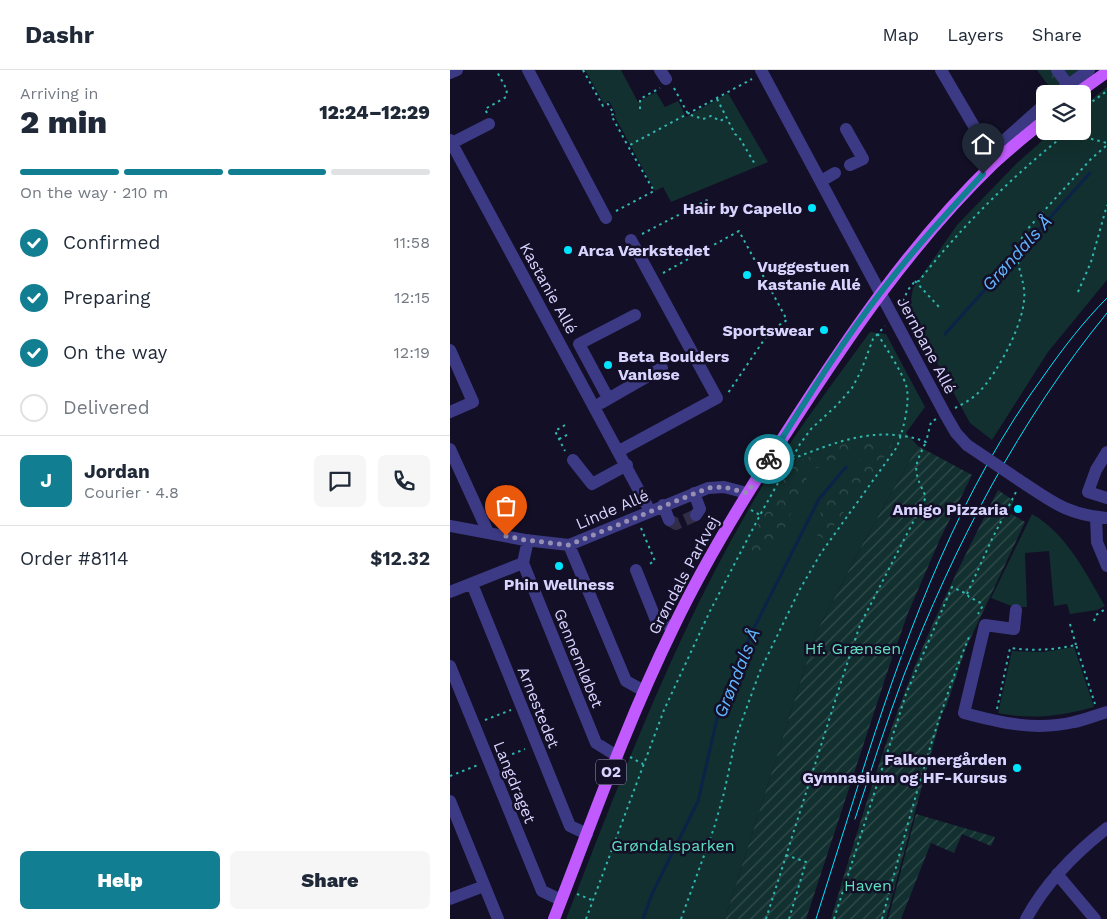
<!DOCTYPE html>
<html lang="en">
<head>
<meta charset="utf-8">
<style>
  :root { --surface:#fff; --page:#f6f6f7; --text:#1f2937; --muted:#747a83; --line:#e0e1e3; --accent:#117e91 }
  body { margin:0; font-family:"Work Sans",sans-serif; background:var(--page); color:var(--text); height:100vh; display:flex; flex-direction:column; font-size:19px; white-space:nowrap }
  * { box-sizing:border-box; margin:0 }
  p { font-size:16px; color:var(--muted) }
  .icon { flex:none; width:28px; height:28px; fill:none; stroke:currentColor; stroke-width:2; stroke-linecap:round; stroke-linejoin:round }
  .map { position:relative; flex:1; overflow:hidden }
  .drawer { display:flex; flex-direction:column; background:var(--surface); width:450px }
  .drawer>* { flex:none }
  .tools { position:absolute; left:586px; top:15px; display:grid; gap:10px }
  .tools a { display:grid; place-items:center; width:55px; height:55px; border-radius:8px; background:var(--surface); box-shadow:0 5px 20px #0002; font-size:25px }
  .pin { position:absolute; display:grid; place-items:center; width:42px; height:42px; color:#fff; margin:-51px -21px; border-radius:50% 50% 50% 0; rotate:-45deg; box-shadow:0 0 5px #0007 }
  .pin .icon { rotate:45deg }
  .courier { position:absolute; display:grid; place-items:center; width:50px; height:50px; margin:-25px; border:4px solid #117e91; border-radius:50%; background:#fff; color:#222; box-shadow:0 1px 6px #0007 }
  .head em { font-style:normal; font-weight:800 }
  .head div { display:flex; flex-direction:column-reverse }
  .head { display:flex; align-items:center; justify-content:space-between; height:85px; padding:0 20px }
  h1 { font-size:32px; font-weight:800; line-height:38px }
  .bar { display:grid; grid-template-columns:repeat(4,1fr); gap:8px 5px; align-content:center; height:60px; padding:0 20px }
  .bar i { height:6px; border-radius:4px; background:var(--line) }
  .bar .current { background:var(--accent) }
  .bar p { grid-column:span 4 }
  .line { display:flex; align-items:center; gap:12px; padding:0 20px; border-top:1px solid var(--line) }
  .line div { flex:1 }
  .round { display:grid; place-items:center; flex:none; width:52px; height:52px; border-radius:8px; background:var(--page) }
  ol { padding:0 20px; list-style:none }
  li { display:flex; align-items:center; gap:15px; height:55px }
  li p { margin-inline-start:auto }
  li .icon { padding:5px; border-radius:50%; background:var(--accent); color:#fff; stroke-width:4 }
  li:last-child { color:var(--muted) }
  li i { width:28px; height:28px; border:2px solid var(--line); border-radius:50% }
  .button { display:flex; gap:10px; margin-top:auto; padding:10px 20px }
  .button a { flex:1; height:58px; border-radius:8px; background:var(--accent); color:#fff; font-size:20px; font-weight:800; line-height:58px; text-align:center }
  .button a+a { background:var(--page); color:var(--text) }
  header { display:flex; align-items:center; gap:30px; box-sizing:border-box; height:70px; padding:0 25px; background:var(--surface); border-bottom:1px solid var(--line) }
  header strong { font-size:24px }
  nav { display:flex; gap:28px; margin-inline-start:auto; font-size:18px }
  main { display:flex; flex:1; min-height:0 }
  .map>svg:first-child { display:block }
</style>
</head>
<body>
<header>
<strong>Dashr</strong>
<nav><a>Map</a><a>Layers</a><a>Share</a></nav>
</header>
<main>
<section class="drawer">
<div class="head"><div><h1>2 min</h1><p>Arriving in</p></div><em>12:24–12:29</em></div>
<div class="bar"><i class="current"></i><i class="current"></i><i class="current"></i><i></i><p>On the way · 210 m</p></div>
<ol>
<li><svg class="icon" aria-label="check" viewBox="0 0 24 24"><path d="M5 12l5 5 9-10"/></svg>Confirmed<p>11:58</p></li>
<li><svg class="icon" aria-label="check" viewBox="0 0 24 24"><path d="M5 12l5 5 9-10"/></svg>Preparing<p>12:15</p></li>
<li><svg class="icon" aria-label="check" viewBox="0 0 24 24"><path d="M5 12l5 5 9-10"/></svg>On the way<p>12:19</p></li>
<li><i></i>Delivered</li>
</ol>
<div class="line" style="height:90px"><b class="round" style="background:var(--accent);color:#fff">J</b><div><b>Jordan</b><p>Courier · 4.8</p></div><a class="round"><svg class="icon" aria-label="chat" viewBox="0 0 24 24"><path d="M4 5h16v11H9l-5 4z"/></svg></a><a class="round"><svg class="icon" aria-label="phone" viewBox="0 0 24 24"><path d="M5 4h4l2 5-3 2q2 4 5 5l2-3 5 2v4C11 20 4 13 5 4z"/></svg></a></div>
<div class="line" style="height:65px"><div>Order #8114</div><b>$12.32</b></div>
<div class="button"><a>Help</a><a>Share</a></div>
</section>
<div class="map">
<svg width="657" height="849" viewBox="0 0 657 849">
  <defs>
    <pattern id="forest-crowns" width="20" height="18" patternUnits="userSpaceOnUse" patternTransform="scale(1.25)"><rect width="20" height="18" fill="#12302f"/><path d="M2 6a3 3 0 1 1 6 0M12 15a3 3 0 1 1 6 0" fill="none" stroke="#344d4e"/></pattern>
    <pattern id="garden-furrows" width="10" height="10" patternUnits="userSpaceOnUse" patternTransform="scale(1.25)"><rect width="10" height="10" fill="#12302f"/><path d="M-1 1l2-2M0 10L10 0M9 11l2-2" fill="none" stroke="#344d4e"/></pattern>
  </defs>
  <rect width="100%" height="100%" fill="#130f26"/>
  <path fill="#12302f" d="M 135,0 L 171,0 L 188,32 L 206,22 L 215,37 L 228,31 L 236,47 L 278,23 L 318,92 L 221,132 L 213,117 L 205,121 L 164,45 L 166,44 L 159,31 L 154,34 Z
    M 657,17 L 657,210 L 598,282 L 542,370 L 520,353 L 459,241 L 463,218 L 507,155 L 566,94 L 603,61 L 632,61 L 633,36 Z
    M 420,262 L 436,264 L 475,337 L 456,363 L 468,376 L 416,468 L 366,563 L 275,849 L 116,849 C 172,706 226,562 304,430 C 339,371 380,317 420,262 Z
    M 582,444 C 616,463 636,503 655,536 L 647,540 L 620,544 L 617,534 L 604,536 L 599,481 L 575,483 L 577,537 L 564,537 L 541,528 Z
    M 624,577 L 644,637 C 613,646 580,650 548,643 L 562,581 L 593,582 Z"/>
  <path fill="url(#forest-crowns)" d="M 587,0 L 636,0 L 604,23 Z
    M 413,369 L 445,369 L 436,385 L 374,469 L 367,465 L 363,456 L 384,419 L 415,384 L 389,388 L 360,401 L 322,485 L 313,489 L 297,482 L 302,464 L 342,394 L 382,377 Z"/>
  <path fill="url(#garden-furrows)" d="M 468,376 L 522,405 L 490,469 L 458,543 L 439,597 L 356,849 L 275,849 L 366,563 L 416,468 Z
    M 548,420 L 564,431 L 558,442 L 575,452 L 516,578 L 496,637 L 492,643 L 436,849 L 381,849 C 404,772 427,694 456,619 C 482,550 515,485 548,420 Z
    M 466,744 L 545,767 L 541,776 L 512,764 L 504,783 L 481,773 L 451,849 L 438,849 Z"/>
  <g fill="none" stroke-linecap="round" stroke-linejoin="round">
    <path stroke="#0c2248" stroke-width="3" d="M 495,264 L 640,103
      M 193,849 L 202,824 L 248,731 L 270,636 L 300,566 L 369,429 L 396,397"/>
    <path stroke="#312d47" stroke-width="12" stroke-dasharray="12 6" stroke-linecap="butt" d="M 219,450 L 226,454 L 246,445"/>
    <path stroke="#2fb8b0" stroke-width="2" stroke-dasharray="2.5 4" stroke-linecap="butt" d="M 133,0 L 153,36 L 158,34 L 164,44 L 161,45 L 178,76
      M 224,18 L 238,44 L 253,49 L 261,46 L 270,51 L 277,47
      M 267,29 L 285,64 L 289,67 L 306,96
      M 190,39 L 190,29 L 210,18
      M 632,39 L 657,21
      M 37,43 L 35,39 L 56,27 L 57,20 L 46,0
      M 631,61 L 638,68 L 657,73
      M 166,141 L 204,121 L 178,76 L 302,9
      M 192,164 L 261,128
      M 213,203 L 289,161 L 337,250 L 320,261 L 278,323
      M 465,211 L 489,237
      M 628,222 L 641,192 L 657,135
      M 450,237 L 458,220 L 465,211 L 469,211 C 509,159 567,101 620,61
      M 505,338 C 513,334 522,329 528,323 C 548,303 578,248 574,219 C 570,193 562,191 574,163 L 641,89 L 657,75
      M 115,355 L 105,361 L 115,381
      M 109,369 L 119,364
      M 342,389 C 386,372 429,354 476,372 L 481,352 L 486,349
      M 301,440 L 310,445
      M 191,458 L 205,491 L 197,495
      M 517,524 L 542,469 L 566,422
      M 644,551 L 646,545 L 657,538
      M 620,554 L 626,575
      M 547,639 L 560,578 C 583,581 603,580 626,575 L 645,634
      M 35,650 L 61,640
      M 180,687 L 193,694
      M 50,689 L 75,679
      M 0,706 L 28,695
      M 336,785 L 356,792 L 339,849
      M 127,824 L 142,830
      M 136,849 L 214,640 L 260,541 L 310,445 L 350,374 L 361,359 L 387,335 L 402,318 L 411,301 L 423,269 L 435,256
      M 231,849 L 264,758 L 274,723 L 286,667 L 310,601 L 350,519 L 371,483 L 447,377 C 453,360 461,332 456,315 C 451,300 436,278 427,263
      M 316,849 L 393,606 L 410,555 L 476,427 C 463,400 463,398 476,372
      M 384,849 L 456,624 L 502,517 L 517,524 L 519,527 L 531,533 L 532,537 L 528,544
      M 432,849 C 458,754 482,658 519,567"/>
    <path stroke="#3d3a85" stroke-width="12" d="M 78,0 L 156,148
      M 210,0 L 216,9
      M 311,0 L 495,344 L 506,363 L 517,375
      M 491,0 L 545,92
      M 607,0 L 618,15
      M 0,3 L 7,0
      M 606,24 L 639,0
      M 396,59 L 413,89 L 400,95
      M 0,70 L 200,441
      M 2,73 L 39,54
      M 545,92 L 548,76 L 595,34
      M 371,111 L 385,103
      M 0,280 L 23,332 L 0,342
      M 158,328 L 129,274 L 185,245
      M 151,333 L 212,298
      M 0,379 L 38,462
      M 169,381 L 267,328 L 181,170
      M 657,382 L 646,400 L 638,422 L 657,428
      M 123,390 L 142,414 L 177,395
      M 569,410 C 601,431 617,445 657,448
      M 244,423 L 250,439 L 246,445
      M 213,435 L 219,450
      M 646,447 L 647,472 L 657,496
      M 0,456 L 75,470 L 119,475 L 258,418 L 274,417 L 297,423
      M 119,475 L 176,611 L 194,621
      M 73,493 L 146,673 L 167,686
      M 186,500 L 206,550 L 223,557
      M 22,514 L 120,756 L 137,764
      M 0,522 L 73,493 L 78,470
      M 566,540 L 564,559 L 535,555 L 514,643 C 551,653 586,661 624,652 C 635,650 646,645 657,642
      M 0,596 L 92,821 L 111,830
      M 0,731 L 48,849
      M 607,804 L 645,849
      M 0,829 L 34,816
      M 576,849 C 596,812 625,783 657,758"/>
    <path stroke="#c25bff" stroke-width="12" d="M 626,24 L 657,2
      M 104,849 C 142,751 177,652 223,558 C 256,489 296,424 338,360 C 399,265 462,172 544,93 C 560,78 578,64 595,50"/>
    <path stroke="#00e5ff" stroke-width="1" d="M 405,749 C 421,701 436,653 454,605 C 503,478 570,349 657,243
      M 366,849 C 383,795 400,741 417,687 C 461,551 510,420 595,304 C 614,277 634,251 657,228"/>
    <path stroke="#3d3a85" stroke-width="12" d="M 517,375 L 569,410"/>
  </g>
  <g fill="none" stroke-linecap="round" stroke-linejoin="round">
    <path stroke="#948fb3" stroke-width="5" stroke-dasharray="0 9" d="M 56,466 L 75,470 L 119,475 L 258,418 L 274,417 L 297,423 L 319,389"/>
    <path stroke="#117e91" stroke-width="6" d="M 319,389 C 355,332 390,275 431,222 C 463,180 498,142 533,104"/>
  </g>
  <g fill="#00e5ff" stroke="#130f26" stroke-width="2">
    <circle cx="362" cy="138" r="5"/>
    <circle cx="118" cy="180" r="5"/>
    <circle cx="297" cy="205" r="5"/>
    <circle cx="374" cy="260" r="5"/>
    <circle cx="158" cy="295" r="5"/>
    <circle cx="568" cy="439" r="5"/>
    <circle cx="109" cy="496" r="5"/>
    <circle cx="567" cy="698" r="5"/>
  </g>
  <g text-anchor="middle" stroke-width="5" stroke-linejoin="round" paint-order="stroke">
    <rect fill="#130f26" stroke="#9e99be" stroke-width="1" x="146" y="689.5" width="30" height="25" rx="4"/>
    <g font-size="15" font-weight="bold" fill="#d9d4ff">
      <text x="161" y="707">O2</text>
    </g>
    <g font-size="16" font-weight="bold" fill="#d9d4ff" stroke="#130f26" text-anchor="end">
      <text x="352" y="144">Hair by Capello</text>
      <text x="128" y="186" text-anchor="start">Arca Værkstedet</text>
      <text x="307" y="202" text-anchor="start">Vuggestuen<tspan x="307" dy="18">Kastanie Allé</tspan></text>
      <text x="364" y="266">Sportswear</text>
      <text x="168" y="292" text-anchor="start">Beta Boulders<tspan x="168" dy="18">Vanløse</tspan></text>
      <text x="558" y="445">Amigo Pizzaria</text>
      <text x="109" y="520" text-anchor="middle">Phin Wellness</text>
      <text x="557" y="695">Falkonergården<tspan x="557" dy="18">Gymnasium og HF-Kursus</tspan></text>
    </g>
    <g font-size="16" fill="#d9d4ff" stroke="#130f26">
      <text transform="translate(99 218) rotate(61)" y="6">Kastanie Allé</text>
      <text transform="translate(477 275) rotate(62)" y="6">Jernbane Allé</text>
      <text transform="translate(162 439) rotate(-23)" y="6">Linde Allé</text>
      <text transform="translate(233 505) rotate(-62)" y="6">Grøndals Parkvej</text>
      <text transform="translate(129 588) rotate(68)" y="6">Gennemløbet</text>
      <text transform="translate(89 637) rotate(68)" y="6">Arnestedet</text>
      <text transform="translate(65 712) rotate(68)" y="6">Langdraget</text>
    </g>
    <g font-size="16" fill="#5fe0c0" stroke="#130f26">
      <text x="403" y="584">Hf. Grænsen</text>
      <text x="223" y="781">Grøndalsparken</text>
      <text x="418" y="821">Haven</text>
    </g>
    <g font-size="18" font-style="italic" fill="#62b6ff" stroke="#130f26">
      <text transform="translate(567 183) rotate(-48)" y="6">Grøndals Å</text>
      <text transform="translate(287 603) rotate(-68)" y="6">Grøndals Å</text>
    </g>
  </g>
</svg>
<div class="tools">
<a><svg class="icon" aria-label="layers" viewBox="0 0 24 24"><path d="M12 4l9 5-9 5-9-5zM3 14l9 5 9-5"/></svg></a>
</div>
<div class="pin" style="left:56px;top:466px;background:#ea580c"><svg class="icon" aria-label="bag" viewBox="0 0 24 24"><path d="M5 8h14l-1 12H6zM9 8a3 3 0 0 1 6 0"/></svg></div>
<div class="pin" style="left:533px;top:104px;background:#1f2937"><svg class="icon" aria-label="home" viewBox="0 0 24 24"><path d="M3 11l9-7 9 7M6 9v11h12V9"/></svg></div>
<div class="courier" style="left:319px;top:389px"><svg class="icon" aria-label="bike" viewBox="0 0 24 24"><circle cx="6" cy="16" r="4"/><circle cx="18" cy="16" r="4"/><path d="M6 16l4-8h5l3 8M10 8l3 8H6M13 5h3"/></svg></div>
</div>
</main>
</body>
</html>
